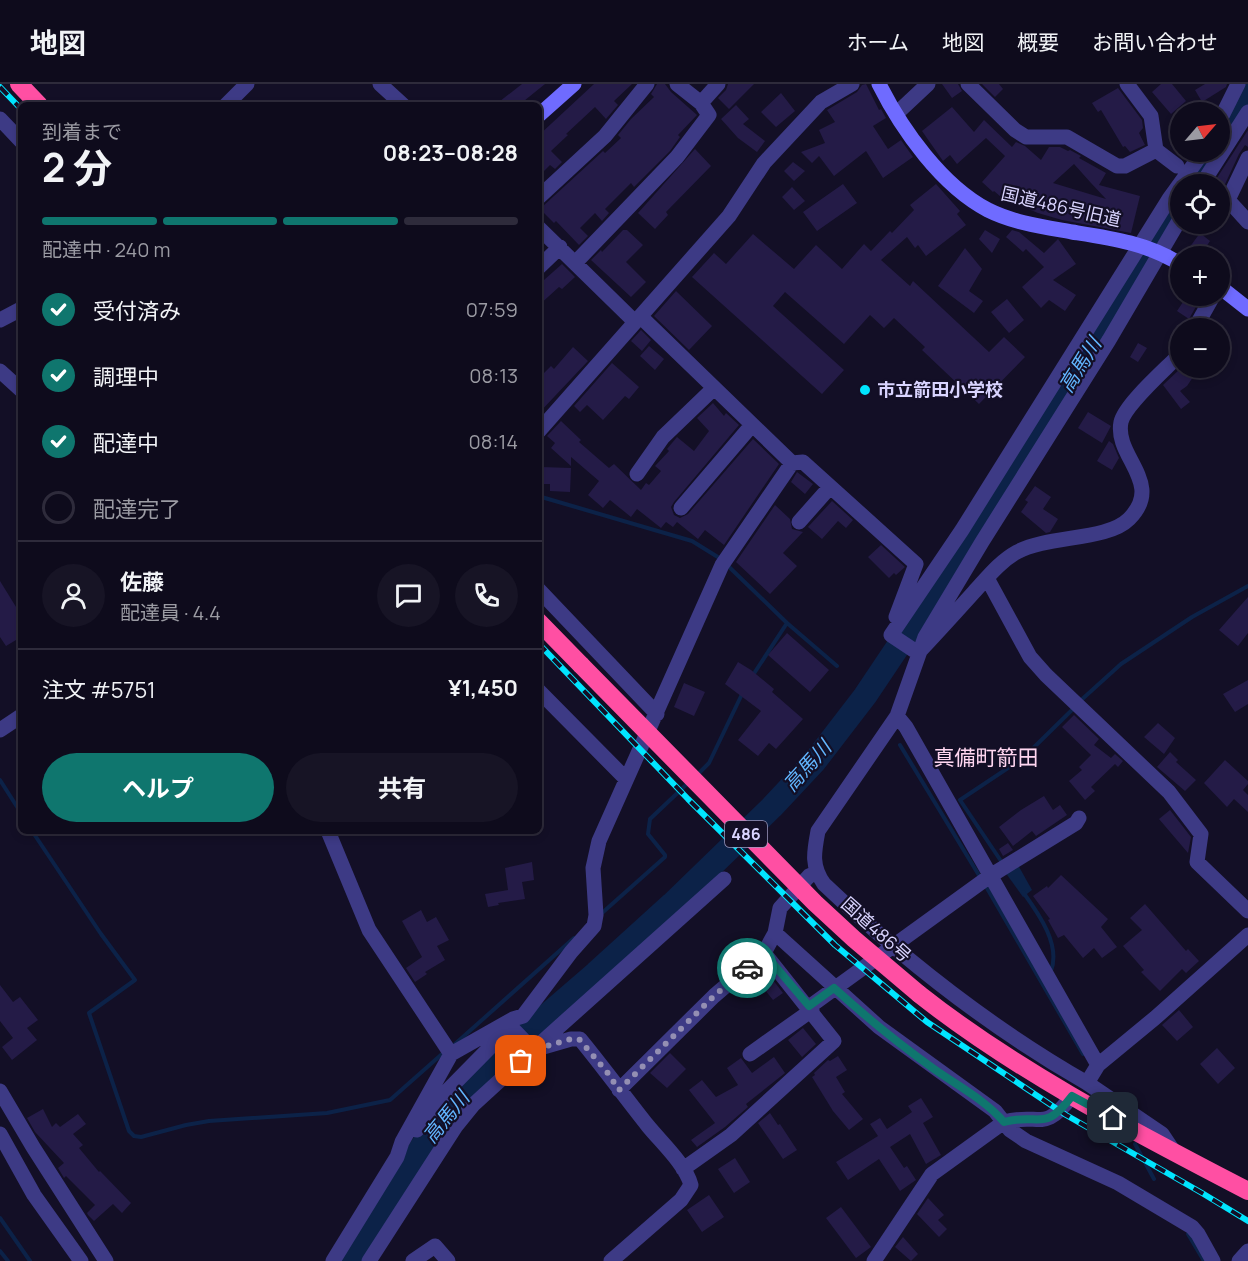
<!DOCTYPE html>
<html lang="ja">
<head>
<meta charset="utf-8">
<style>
  :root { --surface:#0e0b1c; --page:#171425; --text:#f1f3f6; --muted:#9b9ba3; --line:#2e2b3b; --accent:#0f766e }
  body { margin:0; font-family:Manrope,"Noto Sans JP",sans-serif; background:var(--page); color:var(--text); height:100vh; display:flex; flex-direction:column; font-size:22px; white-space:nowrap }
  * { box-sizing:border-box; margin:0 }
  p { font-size:20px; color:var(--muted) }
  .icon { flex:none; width:33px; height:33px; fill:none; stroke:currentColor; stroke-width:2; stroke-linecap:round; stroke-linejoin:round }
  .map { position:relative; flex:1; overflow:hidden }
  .drawer { position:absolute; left:18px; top:18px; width:524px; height:732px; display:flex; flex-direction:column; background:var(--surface); border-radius:9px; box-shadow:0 3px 9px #0003,0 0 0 2px var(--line) }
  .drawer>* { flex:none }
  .needle { width:39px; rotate:62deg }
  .controls { position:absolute; left:1170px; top:18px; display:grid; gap:12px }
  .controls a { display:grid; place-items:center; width:60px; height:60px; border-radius:50%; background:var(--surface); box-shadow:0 3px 9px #0003,0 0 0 2px var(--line); font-size:30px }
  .pin { position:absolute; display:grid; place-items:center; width:51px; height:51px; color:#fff; margin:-26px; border-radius:12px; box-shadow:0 3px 9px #0006 }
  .courier { position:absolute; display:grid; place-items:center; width:60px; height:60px; margin:-30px; border:4px solid #0f766e; border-radius:50%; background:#fff; color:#222; box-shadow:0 2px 8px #0007 }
  .head em { font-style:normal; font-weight:700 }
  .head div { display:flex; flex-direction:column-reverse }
  .head { display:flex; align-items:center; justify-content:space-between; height:102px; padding:0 24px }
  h1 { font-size:39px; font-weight:700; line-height:45px }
  .bar { display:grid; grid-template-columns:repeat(4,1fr); gap:9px 6px; align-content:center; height:72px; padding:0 24px }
  .bar i { height:8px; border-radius:4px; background:var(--line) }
  .bar .on { background:var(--accent) }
  .bar p { grid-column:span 4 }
  .line { display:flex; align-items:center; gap:15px; padding:0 24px; border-top:2px solid var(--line) }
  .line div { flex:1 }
  .round { display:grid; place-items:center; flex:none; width:63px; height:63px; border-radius:32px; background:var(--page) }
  ol { padding:0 24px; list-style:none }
  li { display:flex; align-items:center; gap:18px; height:66px }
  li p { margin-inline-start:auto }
  li .icon { padding:6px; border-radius:50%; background:var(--accent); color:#fff; stroke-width:4 }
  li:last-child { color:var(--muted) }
  li i { width:33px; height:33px; border:3px solid var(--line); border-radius:50% }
  .action { display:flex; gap:12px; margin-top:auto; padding:12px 24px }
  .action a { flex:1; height:69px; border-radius:36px; background:var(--accent); color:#fff; font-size:24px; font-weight:700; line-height:69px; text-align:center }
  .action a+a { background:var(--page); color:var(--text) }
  header { display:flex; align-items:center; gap:36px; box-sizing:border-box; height:84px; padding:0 30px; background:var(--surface); border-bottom:2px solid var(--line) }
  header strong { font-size:28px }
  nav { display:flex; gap:33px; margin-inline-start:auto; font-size:21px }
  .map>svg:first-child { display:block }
</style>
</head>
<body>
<header>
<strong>地図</strong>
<nav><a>ホーム</a><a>地図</a><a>概要</a><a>お問い合わせ</a></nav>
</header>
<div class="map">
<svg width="1248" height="1177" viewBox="0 0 1248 1177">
  <rect width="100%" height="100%" fill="#130f26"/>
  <path fill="#0c2248" d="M 1018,781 L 1032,806 L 1023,813 L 1005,788 Z"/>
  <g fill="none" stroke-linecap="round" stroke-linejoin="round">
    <path stroke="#0c2248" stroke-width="4" d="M 538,412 L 692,457 L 721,475
      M 726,480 L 787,539 L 837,582
      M 753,591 L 787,539
      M 862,609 L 869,617
      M 1079,618 L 1121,580 L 1192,533 L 1248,502
      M 900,661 L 980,793
      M 696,692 L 709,679 L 743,608
      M 0,696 L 21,729
      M 32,747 L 101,850 L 135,896 L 89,929 L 129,1047 L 134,1052 L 141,1053 L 186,1041 L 209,1037 L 327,1029 L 390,1016 L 442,970
      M 1003,780 L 960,716 L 1023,674 L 1074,624
      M 984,799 L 1083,970
      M 1023,808 C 1038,829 1061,860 1051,887
      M 602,829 L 665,773 L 665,771 L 648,750 L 650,735 L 688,699
      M 455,960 L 574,854
      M 1135,1060 L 1154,1095
      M 0,1134 L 30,1177
      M 1188,1150 L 1204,1177
      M 0,1167 L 8,1177"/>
    <path stroke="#0c2248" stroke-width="24" d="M 1220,56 L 1248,8
      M 1192,100 L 1213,68
      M 352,1177 L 382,1125 L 432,1047 L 465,1008 L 501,971 L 596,889 L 672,820 L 772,723 L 815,677 L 865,612 L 1003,406 L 1180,118"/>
  </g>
  <path fill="#241b47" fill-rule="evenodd" d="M 522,0 L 545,0 L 519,21 L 495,21 Z
    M 594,0 L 632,0 L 614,17 L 618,21 L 606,35 L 595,23 L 566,50 L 568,51 L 551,67 L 562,78 L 555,85 L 550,81 L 538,93 L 538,52 Z
    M 657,0 L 665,0 L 671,8 L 697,31 L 678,51 L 680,53 L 670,67 L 634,103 L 631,99 L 605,125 L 609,129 L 602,137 L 595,129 L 580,144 L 588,152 L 579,161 L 556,137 L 554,139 L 541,126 L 542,123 L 603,67 L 605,69 L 621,54 L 618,51 L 631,35 L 654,13 L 651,10 Z
    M 728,0 L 754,0 L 729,25 L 718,14 L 726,6 Z
    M 866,0 L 879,26 L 881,25 L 886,34 L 873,42 L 888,65 L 901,56 L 913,73 L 883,94 L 866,67 L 834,92 L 819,72 L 812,79 L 801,68 L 825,59 L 819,46 L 835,38 L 827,26 L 857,8 L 862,1 Z
    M 942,0 L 958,0 L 962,7 L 952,14 Z
    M 982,0 L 999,0 L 1003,5 L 995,13 Z
    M 1161,0 L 1172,0 L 1186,17 L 1171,30 L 1152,8 Z
    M 1205,0 L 1227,0 L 1226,3 L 1202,18 L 1195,6 Z
    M 1118,4 L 1142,36 L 1143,44 L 1139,49 L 1145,61 L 1130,68 L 1125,62 L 1123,63 L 1101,26 L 1098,28 L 1092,19 Z
    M 781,9 L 795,27 L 776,43 L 761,28 Z
    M 736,21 L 749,35 L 743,40 L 765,57 L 757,68 L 738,54 L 721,35 Z
    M 952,23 L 974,48 L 984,36 L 1012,63 L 1016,58 L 1025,62 L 1041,76 L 1049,63 L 1060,63 L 1068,67 L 1070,66 L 1081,72 L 1079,74 L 1106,89 L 1099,101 L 1140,112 L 1131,149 L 1062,136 L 1038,129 L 1005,115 L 1012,104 L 1001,113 L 994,107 L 993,108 L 982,98 L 1005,72 L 986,54 L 957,80 L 950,71 L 943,77 L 922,47 ZM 1074,80 L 1091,99 L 1106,115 L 1053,99 Z
    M 1248,46 L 1248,63 L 1245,61 L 1239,70 L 1220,111 L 1220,100 L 1213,100 Z
    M 695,65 L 711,82 L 666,128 L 668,131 L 655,145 L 638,129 Z
    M 793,78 L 805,87 L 794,97 L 784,87 Z
    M 843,100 L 857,119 L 817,147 L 803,128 Z
    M 936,100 L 960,127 L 957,130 L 966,141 L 926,172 L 918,161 L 915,164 L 907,153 L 881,176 L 910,202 L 913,197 L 989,268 L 1004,253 L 1025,273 L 979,320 L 922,266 L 925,263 L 894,234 L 884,244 L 870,231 L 844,260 L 785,208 L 773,222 L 844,286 L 822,310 L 692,193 L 714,169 L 726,180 L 753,150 L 794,185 L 816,161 L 842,185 L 864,160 L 871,167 L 890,147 L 892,149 L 914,126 L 910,121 Z
    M 792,103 L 805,117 L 794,126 L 782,113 Z
    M 623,146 L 627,146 L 643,161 L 626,178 L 646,198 L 631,213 L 591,176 L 601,166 L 602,168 Z
    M 985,146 L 1000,155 L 992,169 L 979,155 Z
    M 1012,146 L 1019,148 L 1044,169 L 1058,155 L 1076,180 L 1053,196 L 1076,211 L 1065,227 L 1049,216 L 1041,224 L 1022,203 L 1044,183 L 1026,165 L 1023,168 L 1006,153 Z
    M 1200,149 L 1210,157 L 1200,172 L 1186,172 L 1184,171 Z
    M 965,164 L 982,185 L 969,207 L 983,217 L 974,229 L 938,202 Z
    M 562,180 L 575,193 L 562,205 L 559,203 L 538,222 L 538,194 L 542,193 L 544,196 Z
    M 676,207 L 712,242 L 689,266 L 654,232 Z
    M 1187,212 L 1202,212 L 1189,235 L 1177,227 Z
    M 1007,215 L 1024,236 L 1009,249 L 991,228 Z
    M 641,246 L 651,256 L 642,267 L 631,257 Z
    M 1138,259 L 1147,264 L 1138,278 L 1130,273 Z
    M 649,262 L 664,275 L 655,286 L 640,272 Z
    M 573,263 L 588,277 L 538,330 L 538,295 L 551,282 L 554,285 Z
    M 612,279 L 639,303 L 629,315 L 625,312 L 603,336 L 587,321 L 580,328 L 574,322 Z
    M 1181,284 L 1199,284 L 1187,302 L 1180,307 L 1190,318 L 1181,325 L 1163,301 Z
    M 713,319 L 724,332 L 726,329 L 739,341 L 674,418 L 671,423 L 674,431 L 680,434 L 688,430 L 753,355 L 779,380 L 724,461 L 705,446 L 698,455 L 677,438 L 673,443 L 666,438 L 661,444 L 637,425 L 631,433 L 610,416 L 603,424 L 588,411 L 599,397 L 571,373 L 571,382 L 551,364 L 555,359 L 547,352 L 561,337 L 581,356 L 579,358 L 609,384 L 614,380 L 641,406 L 646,399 L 649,401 L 661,387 L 655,382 L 669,367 L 667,365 L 677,353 L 694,367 L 709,347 L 697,334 Z
    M 1088,328 L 1111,342 L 1102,359 L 1078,344 Z
    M 1109,357 L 1113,360 L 1119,374 L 1112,386 L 1097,377 Z
    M 541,383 L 571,384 L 570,408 L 550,407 L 550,400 L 540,400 Z
    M 797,388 L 813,400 L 805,410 L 791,398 Z
    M 1035,402 L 1051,413 L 1043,425 L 1058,435 L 1050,448 L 1046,449 L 1021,428 L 1028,418 L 1025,416 Z
    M 832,417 L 853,436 L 846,444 L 838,437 L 822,455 L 808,443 Z
    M 775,421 L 790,435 L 792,445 L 803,448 L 783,469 L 797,482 L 770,510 L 736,478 Z
    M 881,461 L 905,483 L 896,491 L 894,489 L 889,494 L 868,473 Z
    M 0,497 L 21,531 L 21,553 L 6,562 L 0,553 Z
    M 1248,513 L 1248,549 L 1238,562 L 1219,546 Z
    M 787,549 L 829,586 L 810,608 L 768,571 Z
    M 738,578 L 751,586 L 774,605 L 772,608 L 803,635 L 776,665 L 769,659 L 758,672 L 738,656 L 761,627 L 725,600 Z
    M 1248,596 L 1248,620 L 1235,628 L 1223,610 Z
    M 684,599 L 705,608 L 694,632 L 674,623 Z
    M 1074,631 L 1099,655 L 1094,661 L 1111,674 L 1115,670 L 1123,677 L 1118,683 L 1115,680 L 1091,703 L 1095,707 L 1085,716 L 1069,697 L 1082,686 L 1079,683 L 1091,671 L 1062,643 Z
    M 1158,639 L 1175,654 L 1164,670 L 1144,653 Z
    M 1170,668 L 1178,676 L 1176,678 L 1196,696 L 1185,707 L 1157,683 Z
    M 1225,676 L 1248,697 L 1248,700 L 1243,706 L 1248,711 L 1248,728 L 1234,715 L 1227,723 L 1204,699 Z
    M 1044,712 L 1053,726 L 1060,721 L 1067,731 L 1036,752 L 1032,747 L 1013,762 L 999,743 L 1021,726 Z
    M 1170,726 L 1191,753 L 1188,769 L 1159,735 Z
    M 1008,759 L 1013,766 L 1003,772 L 999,765 Z
    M 532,778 L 534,796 L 522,798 L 525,815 L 498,819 L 499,821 L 488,823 L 485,810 L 508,806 L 505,784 Z
    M 1061,791 L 1108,835 L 1101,843 L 1117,863 L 1102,874 L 1094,864 L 1083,874 L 1064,851 L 1058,854 L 1048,836 L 1050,835 L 1033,812 L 1047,802 L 1048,804 Z
    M 1145,820 L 1186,867 L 1188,865 L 1199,877 L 1186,889 L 1182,885 L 1160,907 L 1141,888 L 1144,886 L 1123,862 L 1142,846 L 1130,834 Z
    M 421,826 L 427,838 L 436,833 L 449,856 L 437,862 L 445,876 L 425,888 L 427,890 L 415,898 L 406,884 L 422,873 L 402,837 Z
    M 763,883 L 783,909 L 773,916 L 753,891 Z
    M 0,901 L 13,918 L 20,913 L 38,936 L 27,944 L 37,956 L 12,976 L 2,963 L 13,954 L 0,937 Z
    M 1179,926 L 1193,943 L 1177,957 L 1162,941 Z
    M 803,944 L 816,960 L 802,973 L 788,956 Z
    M 1217,964 L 1235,984 L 1218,1000 L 1200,980 Z
    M 670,969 L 686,985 L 667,1004 L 650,989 Z
    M 838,972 L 847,986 L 836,993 L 845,1008 L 842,1010 L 863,1035 L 849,1046 L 833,1027 L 812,993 L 815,991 L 814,989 L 828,976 L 830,977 Z
    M 774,973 L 785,989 L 746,1020 L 748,1023 L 725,1043 L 697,1063 L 691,1056 L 715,1039 L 689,1006 L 702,996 L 716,1013 L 738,1001 L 727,984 L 741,974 L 752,989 Z
    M 921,1014 L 933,1033 L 923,1039 L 941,1071 L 926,1080 L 910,1050 L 890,1063 L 904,1084 L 907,1082 L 916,1096 L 900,1107 L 879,1075 L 848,1096 L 836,1078 L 878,1052 L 870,1040 L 880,1034 L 887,1045 L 912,1028 L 908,1022 Z
    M 43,1025 L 52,1043 L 56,1039 L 60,1043 L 78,1030 L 86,1040 L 73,1050 L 83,1061 L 79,1064 L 99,1088 L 100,1087 L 131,1119 L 122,1129 L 113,1120 L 94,1137 L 88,1131 L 87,1129 L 95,1121 L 66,1092 L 64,1094 L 58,1084 L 64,1079 L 35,1048 L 27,1034 Z
    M 770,1029 L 778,1041 L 780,1040 L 797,1066 L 783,1075 L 758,1039 Z
    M 735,1074 L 750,1098 L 734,1109 L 718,1085 Z
    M 709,1111 L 724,1133 L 702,1148 L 687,1126 Z
    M 928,1114 L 944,1131 L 938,1136 L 947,1145 L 939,1153 L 917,1130 Z
    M 841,1123 L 871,1163 L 856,1174 L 826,1134 Z
    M 903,1153 L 918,1170 L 911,1177 L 895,1163 Z"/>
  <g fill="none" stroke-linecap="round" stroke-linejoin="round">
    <path stroke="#3d3a85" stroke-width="15" d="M 380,0 L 403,21
      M 677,0 L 701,19
      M 968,0 L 1015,46 L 1026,53 L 1067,53 L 1117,82 L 1125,82 L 1156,66 L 1177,82
      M 1127,0 L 1151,32 L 1156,66
      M 226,21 L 247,0
      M 896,30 L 928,0
      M 0,35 L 21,57
      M 1220,36 L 1238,0
      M 1248,74 L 1228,116 L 1248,138
      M 1202,100 L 1248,28
      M 538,114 L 605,52 L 647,0
      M 538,143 L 635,238
      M 576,178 L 677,73 L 709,31 L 701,19 L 718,0
      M 538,184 L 560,163
      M 0,236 L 21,225
      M 1195,244 L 1213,212
      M 0,287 L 21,306
      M 538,348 L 729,132 L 764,79 L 821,18 L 852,0
      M 792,379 L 803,378 L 916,480 L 896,533
      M 637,390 L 663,353 L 713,305
      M 681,424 L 752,341
      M 799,438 L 830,403
      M 987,494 L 1030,573 L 1046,591 L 1169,708 L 1201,750 L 1197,778 L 1248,827
      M 538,505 L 657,630
      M 891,551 L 962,446 L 1169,115 L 1203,68
      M 891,551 L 918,569 C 937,549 955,529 974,508 C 987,494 999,478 1017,468 C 1048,451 1107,457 1129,435 C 1165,399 1114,373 1121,338 C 1125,320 1167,284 1180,270
      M 538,606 L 626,695
      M 897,632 L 906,643 L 1098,981
      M 0,646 L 21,632
      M 328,747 L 369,846 L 451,970
      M 775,849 L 879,943 L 995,1027 L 1010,1046 L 1026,1057 L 1118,1099 L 1192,1143 L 1198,1150 L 1213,1177
      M 809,923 L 990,792 L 1076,739 L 1079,734
      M 511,943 L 533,966 L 724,795
      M 750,970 L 812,926
      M 1087,999 C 991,944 904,876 824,800 C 811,782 814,768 818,747 L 897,632 L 925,553 L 982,458 L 1109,256 L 1180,135
      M 619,1006 L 714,912 L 764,869 L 775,849 L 780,824 L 809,792 L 816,789
      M 0,1007 L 33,1063 L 106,1177
      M 417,1046 L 447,1007 L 509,944
      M 0,1050 L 34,1111 L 81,1177
      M 1174,1068 L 1162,1050 L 1087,999 L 1098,981 L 1155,934 L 1248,851
      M 683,1085 L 731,1051 L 834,957 L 764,869
      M 333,1177 L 397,1073 L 402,1058 L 451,970 L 513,935 L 523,932 L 571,868 L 594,842 L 596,831 L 593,784 L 599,757 L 722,481 L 792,379 L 641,233
      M 369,1177 L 456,1042 L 473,1021 L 533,966 L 571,955 L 580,955 C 603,983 625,1013 648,1042 C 661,1058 686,1081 691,1101 L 681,1116 L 611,1177
      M 413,1177 L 435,1162 L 448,1177
      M 874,1177 L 932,1090 L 1004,1038 C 1041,1028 1043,1050 1072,1012
      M 1239,1177 L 1248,1167"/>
    <path stroke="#6f6bff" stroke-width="15" d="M 879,0 C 902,46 942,102 988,126 C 1014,139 1044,143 1072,148 C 1110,154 1147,159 1180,180
      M 538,32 L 574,0
      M 1220,203 L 1248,225"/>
    <path stroke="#ff4fa3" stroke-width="18" d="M 19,0 L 39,21
      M 538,537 L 581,581
      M 919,910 C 1019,989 1135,1048 1248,1107"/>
    <defs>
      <path id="rail" d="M 0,3 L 21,25
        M 538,559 L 688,715 L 835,861 L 927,938 L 1066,1031 L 1202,1109 L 1248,1137"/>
    </defs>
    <use href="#rail" stroke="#00e5ff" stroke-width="6"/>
    <use href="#rail" stroke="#130f26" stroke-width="4" stroke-dasharray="11" stroke-linecap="butt"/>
    <path stroke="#ff4fa3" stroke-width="18" d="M 581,581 L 815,819 L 854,855 L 919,910"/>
  </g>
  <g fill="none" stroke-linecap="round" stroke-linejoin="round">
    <path stroke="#948fb3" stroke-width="6" stroke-dasharray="0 10.8" d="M 521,977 L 533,966 L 571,955 L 579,955 L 607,988 L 619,1006 L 714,912 L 747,884"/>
    <path stroke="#0f766e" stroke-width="8" d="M 747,884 L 764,869 L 809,922 L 834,904 C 866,933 899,960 934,985 C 958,1002 985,1016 1004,1038 C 1040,1028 1043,1050 1072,1012 L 1113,1034"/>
  </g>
  <circle fill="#00e5ff" stroke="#130f26" stroke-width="2" cx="865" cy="306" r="6"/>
  <g text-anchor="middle" stroke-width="4.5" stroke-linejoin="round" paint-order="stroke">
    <rect fill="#130f26" stroke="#9e99be" stroke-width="1.5" x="725" y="737" width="42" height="26" rx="4.5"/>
    <g font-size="16" font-weight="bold" fill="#d9d4ff">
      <text x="746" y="756">486</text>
    </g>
    <g font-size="18" fill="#d9d4ff" stroke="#130f26">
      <text transform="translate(1061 123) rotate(13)" y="6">国道486号旧道</text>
      <text transform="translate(876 846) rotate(42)" y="6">国道486号</text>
    </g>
    <g font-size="18" font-weight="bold" fill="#d9d4ff" stroke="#130f26" text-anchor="start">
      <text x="877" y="312">市立箭田小学校</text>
    </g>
    <g font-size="20" font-style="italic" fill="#62b6ff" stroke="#130f26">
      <text transform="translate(1080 281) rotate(-58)" y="7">高馬川</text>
      <text transform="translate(807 682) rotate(-48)" y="7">高馬川</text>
      <text transform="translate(446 1033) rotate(-51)" y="7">高馬川</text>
    </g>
    <g font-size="21" fill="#ffd6f0" stroke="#130f26">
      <text x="986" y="681">真備町箭田</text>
    </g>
  </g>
</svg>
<div class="controls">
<a><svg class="needle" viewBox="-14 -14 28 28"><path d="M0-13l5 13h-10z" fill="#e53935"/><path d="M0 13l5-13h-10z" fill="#9b9ba3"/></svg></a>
<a><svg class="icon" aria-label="locate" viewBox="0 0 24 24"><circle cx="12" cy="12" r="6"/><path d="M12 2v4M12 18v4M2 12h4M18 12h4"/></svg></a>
<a>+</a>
<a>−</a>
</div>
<div class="pin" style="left:521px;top:977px;background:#ea580c"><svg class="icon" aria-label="bag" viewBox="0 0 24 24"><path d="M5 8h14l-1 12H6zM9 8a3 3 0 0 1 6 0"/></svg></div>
<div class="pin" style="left:1113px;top:1034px;background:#1f2937"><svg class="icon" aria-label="home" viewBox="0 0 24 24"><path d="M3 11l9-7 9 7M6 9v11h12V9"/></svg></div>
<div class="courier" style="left:747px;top:884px"><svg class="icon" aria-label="car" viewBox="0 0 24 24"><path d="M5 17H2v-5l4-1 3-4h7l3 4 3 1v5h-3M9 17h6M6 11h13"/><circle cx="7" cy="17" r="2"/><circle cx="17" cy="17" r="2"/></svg></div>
<section class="drawer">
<div class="head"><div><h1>2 分</h1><p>到着まで</p></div><em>08:23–08:28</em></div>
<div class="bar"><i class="on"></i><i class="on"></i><i class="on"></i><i></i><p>配達中 · 240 m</p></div>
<ol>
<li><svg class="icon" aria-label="check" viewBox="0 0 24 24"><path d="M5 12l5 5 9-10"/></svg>受付済み<p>07:59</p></li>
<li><svg class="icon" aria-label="check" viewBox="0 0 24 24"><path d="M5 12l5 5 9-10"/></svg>調理中<p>08:13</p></li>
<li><svg class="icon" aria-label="check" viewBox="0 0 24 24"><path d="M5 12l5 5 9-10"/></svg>配達中<p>08:14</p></li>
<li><i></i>配達完了</li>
</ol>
<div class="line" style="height:108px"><a class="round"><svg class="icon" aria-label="person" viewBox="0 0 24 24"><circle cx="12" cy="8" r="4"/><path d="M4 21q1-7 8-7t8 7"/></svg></a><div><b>佐藤</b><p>配達員 · 4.4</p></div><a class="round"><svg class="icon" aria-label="chat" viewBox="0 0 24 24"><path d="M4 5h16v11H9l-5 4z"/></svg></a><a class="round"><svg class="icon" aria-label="phone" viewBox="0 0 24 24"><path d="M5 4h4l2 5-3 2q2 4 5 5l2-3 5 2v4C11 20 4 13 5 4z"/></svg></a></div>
<div class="line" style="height:78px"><div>注文 #5751</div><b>¥1,450</b></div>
<div class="action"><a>ヘルプ</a><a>共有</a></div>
</section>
</div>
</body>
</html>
